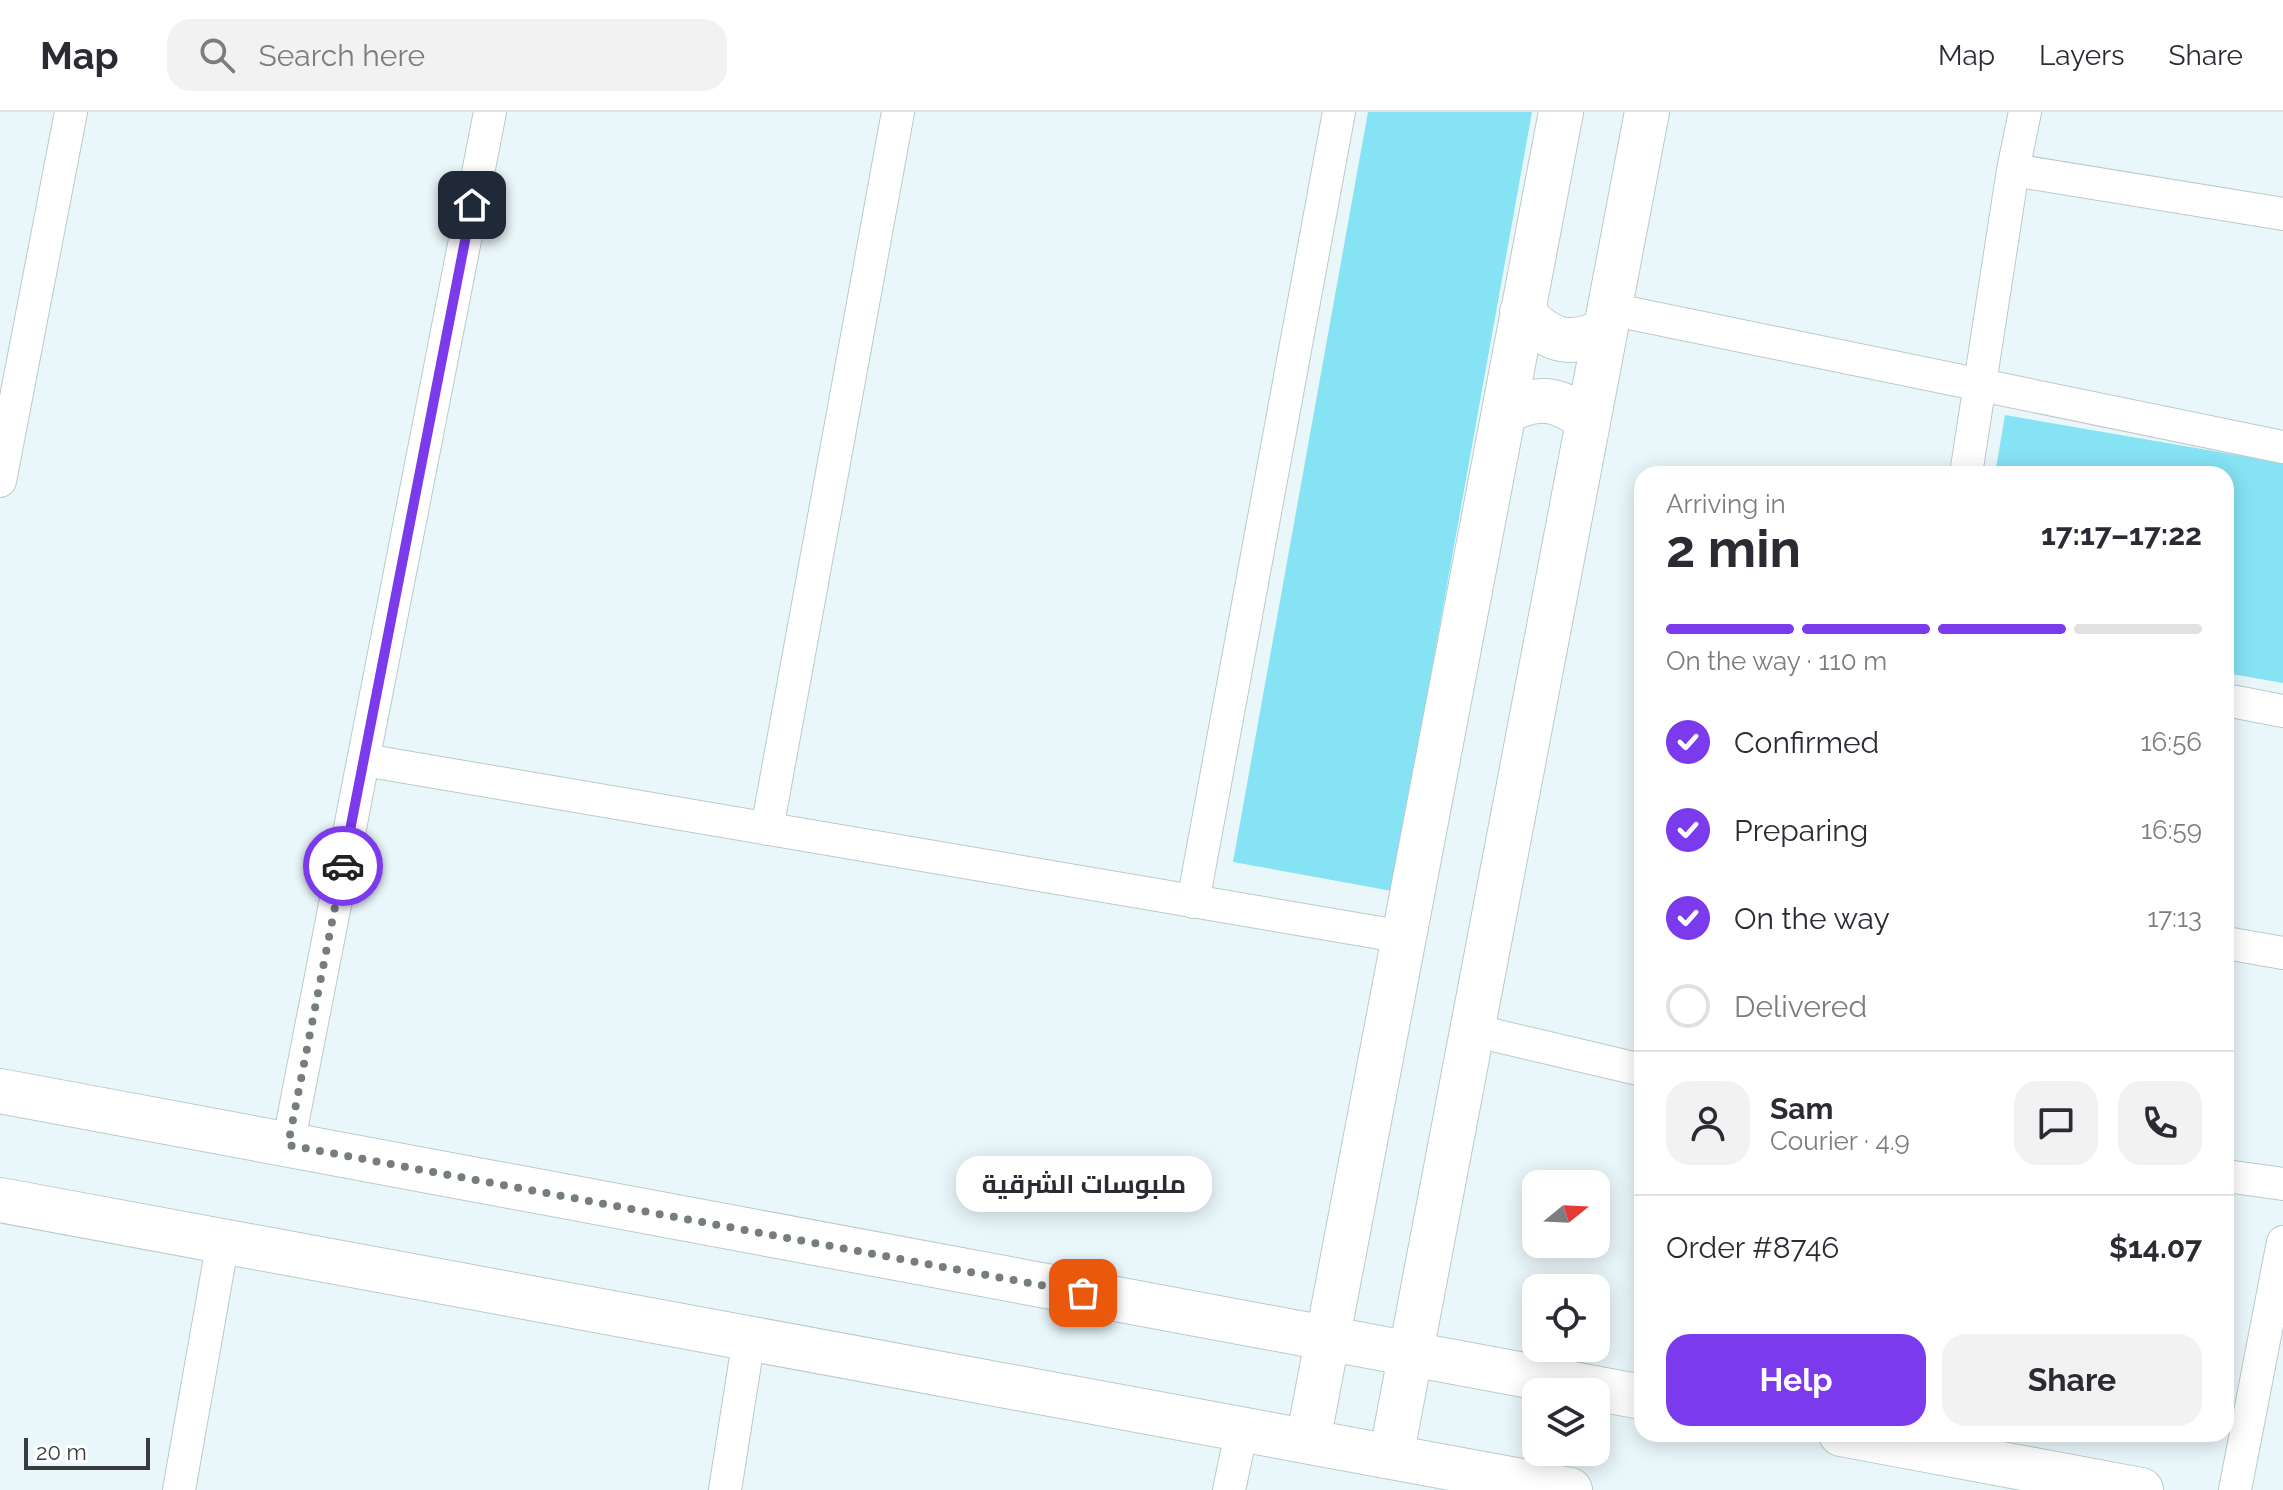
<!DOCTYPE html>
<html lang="en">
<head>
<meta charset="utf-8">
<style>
  :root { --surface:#fff; --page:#f2f2f3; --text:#2b2b33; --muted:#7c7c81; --line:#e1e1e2; --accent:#7c3aed }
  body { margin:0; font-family:Raleway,Cairo,sans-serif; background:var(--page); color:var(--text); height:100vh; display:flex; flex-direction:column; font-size:30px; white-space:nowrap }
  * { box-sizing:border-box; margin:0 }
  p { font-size:26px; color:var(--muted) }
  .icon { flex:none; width:44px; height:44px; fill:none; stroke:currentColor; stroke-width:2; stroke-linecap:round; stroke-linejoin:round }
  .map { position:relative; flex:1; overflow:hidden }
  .sheet { position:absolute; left:1634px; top:354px; width:600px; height:976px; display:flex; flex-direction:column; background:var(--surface); border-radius:24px; box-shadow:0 4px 20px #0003 }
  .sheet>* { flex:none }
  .needle { width:52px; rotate:72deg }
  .buttons { position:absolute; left:1522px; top:1058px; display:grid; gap:16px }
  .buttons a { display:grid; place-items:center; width:88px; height:88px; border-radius:16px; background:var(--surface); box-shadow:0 4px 20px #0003; font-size:40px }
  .scale { position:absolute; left:24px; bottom:20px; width:126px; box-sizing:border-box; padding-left:8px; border:4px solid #373c3d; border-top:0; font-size:22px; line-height:28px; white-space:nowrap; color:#373c3d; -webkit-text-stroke:6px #fff; paint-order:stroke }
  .pin { position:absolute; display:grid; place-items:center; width:68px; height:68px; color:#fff; margin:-34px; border-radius:16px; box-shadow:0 4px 12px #0006 }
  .courier { position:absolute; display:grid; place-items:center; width:80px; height:80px; margin:-40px; border:6px solid #7c3aed; border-radius:50%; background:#fff; color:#222; box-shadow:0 2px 10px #0007 }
  .bubble { position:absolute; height:56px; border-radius:24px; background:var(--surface); box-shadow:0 4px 20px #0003; font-size:26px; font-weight:700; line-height:56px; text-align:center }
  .overview em { font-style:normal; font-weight:700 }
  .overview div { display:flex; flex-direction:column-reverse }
  .overview { display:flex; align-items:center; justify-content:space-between; height:136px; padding:0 32px }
  h1 { font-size:52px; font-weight:700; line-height:60px }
  .bar { display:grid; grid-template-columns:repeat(4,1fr); gap:12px 8px; align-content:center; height:96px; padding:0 32px }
  .bar i { height:10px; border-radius:6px; background:var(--line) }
  .bar .on { background:var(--accent) }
  .bar p { grid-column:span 4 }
  .line { display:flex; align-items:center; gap:20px; padding:0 32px; border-top:2px solid var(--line) }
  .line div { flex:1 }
  .round { display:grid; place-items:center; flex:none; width:84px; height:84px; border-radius:24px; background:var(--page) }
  ol { padding:0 32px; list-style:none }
  li { display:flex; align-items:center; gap:24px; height:88px }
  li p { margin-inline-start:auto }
  li .icon { padding:8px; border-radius:50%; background:var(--accent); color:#fff; stroke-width:4 }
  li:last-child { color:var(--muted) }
  li i { width:44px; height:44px; border:4px solid var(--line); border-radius:50% }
  .cta { display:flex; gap:16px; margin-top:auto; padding:16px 32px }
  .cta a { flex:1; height:92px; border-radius:24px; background:var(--accent); color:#fff; font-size:32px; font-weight:700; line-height:92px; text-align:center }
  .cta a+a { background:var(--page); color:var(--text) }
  header { display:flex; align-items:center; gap:48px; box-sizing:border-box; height:112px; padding:0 40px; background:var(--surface); border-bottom:2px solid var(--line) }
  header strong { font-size:38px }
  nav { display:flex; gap:44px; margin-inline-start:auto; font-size:28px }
  .search { width:560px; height:72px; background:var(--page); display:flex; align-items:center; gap:20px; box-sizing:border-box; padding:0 28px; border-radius:24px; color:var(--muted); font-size:30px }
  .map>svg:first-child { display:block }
</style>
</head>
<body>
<header>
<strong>Map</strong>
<div class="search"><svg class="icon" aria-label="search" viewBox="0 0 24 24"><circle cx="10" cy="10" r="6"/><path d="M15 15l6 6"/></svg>Search here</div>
<nav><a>Map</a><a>Layers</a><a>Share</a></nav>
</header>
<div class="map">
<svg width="2283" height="1378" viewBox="0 0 2283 1378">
  <rect width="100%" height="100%" fill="#eaf7fa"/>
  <path fill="#85e3f4" d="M 1368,0 L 1532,0 L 1392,779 L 1233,750 Z
    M 2005,303 L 2283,351 L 2283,571 L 2226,561 L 2226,362 L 1995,362 Z"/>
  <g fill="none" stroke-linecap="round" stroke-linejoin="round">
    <defs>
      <path id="street" d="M 2013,58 L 2283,102
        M 1610,197 L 2283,335
        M 1966,362 L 2013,58 L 2025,0
        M 0,369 L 71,0
        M 2226,588 L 2283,599
        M 364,648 L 1404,825
        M 767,717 L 898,0
        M 1193,790 L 1339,0
        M 2226,831 L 2283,841
        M 1472,918 L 1642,958
        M 288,1033 L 490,0
        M 2226,1064 L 2283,1072
        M 179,1378 L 223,1129
        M 725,1378 L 749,1226
        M 1229,1378 L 1242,1317
        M 2235,1378 L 2283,1130"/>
      <path id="secondary" d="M 1522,200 C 1548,229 1569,236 1605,219
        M 1504,300 C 1539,283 1558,285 1588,309
        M 0,979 L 1642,1285
        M 0,1088 L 1570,1378
        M 1841,1322 L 2141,1378
        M 1308,1329 L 1561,0
        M 1391,1345 L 1647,0"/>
    </defs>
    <use href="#street" stroke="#bcc9cb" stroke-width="34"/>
    <use href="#secondary" stroke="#bcc9cb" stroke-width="46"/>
    <use href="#street" stroke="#fff" stroke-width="32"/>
    <use href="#secondary" stroke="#fff" stroke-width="44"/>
  </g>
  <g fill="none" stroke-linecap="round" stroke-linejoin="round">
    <path stroke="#767d7f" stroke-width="8" stroke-dasharray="0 14.4" d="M 343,754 L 288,1033 L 1083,1181"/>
    <path stroke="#7c3aed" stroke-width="10" d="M 343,754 L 472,93"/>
  </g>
</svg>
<div class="buttons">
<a><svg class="needle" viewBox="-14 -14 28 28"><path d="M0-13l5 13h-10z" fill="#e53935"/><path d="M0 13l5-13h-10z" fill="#7c7c81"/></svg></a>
<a><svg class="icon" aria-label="locate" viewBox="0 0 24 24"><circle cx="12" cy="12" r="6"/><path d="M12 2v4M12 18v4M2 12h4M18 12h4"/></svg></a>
<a><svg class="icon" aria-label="layers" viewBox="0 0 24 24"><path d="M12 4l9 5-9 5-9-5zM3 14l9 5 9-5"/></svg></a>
</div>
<div class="scale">20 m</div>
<div class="pin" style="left:1083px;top:1181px;background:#ea580c"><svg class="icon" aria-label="bag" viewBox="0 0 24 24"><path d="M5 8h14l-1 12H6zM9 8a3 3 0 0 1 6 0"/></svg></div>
<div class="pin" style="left:472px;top:93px;background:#1f2937"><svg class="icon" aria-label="home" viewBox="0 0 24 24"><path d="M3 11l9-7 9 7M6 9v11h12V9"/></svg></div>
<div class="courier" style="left:343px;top:754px"><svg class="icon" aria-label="car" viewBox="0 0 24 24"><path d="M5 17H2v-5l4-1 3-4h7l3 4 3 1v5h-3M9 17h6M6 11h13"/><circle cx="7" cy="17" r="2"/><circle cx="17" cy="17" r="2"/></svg></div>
<div class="bubble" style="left:956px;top:1044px;width:256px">ملبوسات الشرقية</div>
<section class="sheet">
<div class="overview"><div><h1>2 min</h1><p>Arriving in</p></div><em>17:17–17:22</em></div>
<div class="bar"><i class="on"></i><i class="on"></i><i class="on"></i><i></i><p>On the way · 110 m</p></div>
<ol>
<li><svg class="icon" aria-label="check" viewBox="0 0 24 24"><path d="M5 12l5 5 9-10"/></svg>Confirmed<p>16:56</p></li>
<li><svg class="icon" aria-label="check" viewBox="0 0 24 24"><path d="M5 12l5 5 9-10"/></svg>Preparing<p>16:59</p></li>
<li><svg class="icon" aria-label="check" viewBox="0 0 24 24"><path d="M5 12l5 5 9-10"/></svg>On the way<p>17:13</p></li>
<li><i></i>Delivered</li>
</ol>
<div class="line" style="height:144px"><a class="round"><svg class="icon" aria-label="person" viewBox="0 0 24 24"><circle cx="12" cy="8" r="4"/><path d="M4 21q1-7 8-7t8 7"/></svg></a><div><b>Sam</b><p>Courier · 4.9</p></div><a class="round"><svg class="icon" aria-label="chat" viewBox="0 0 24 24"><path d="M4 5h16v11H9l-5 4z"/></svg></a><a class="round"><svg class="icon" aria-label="phone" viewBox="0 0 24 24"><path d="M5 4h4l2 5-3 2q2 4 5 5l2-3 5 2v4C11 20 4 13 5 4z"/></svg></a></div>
<div class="line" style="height:104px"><div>Order #8746</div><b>$14.07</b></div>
<div class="cta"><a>Help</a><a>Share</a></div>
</section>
</div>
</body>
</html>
